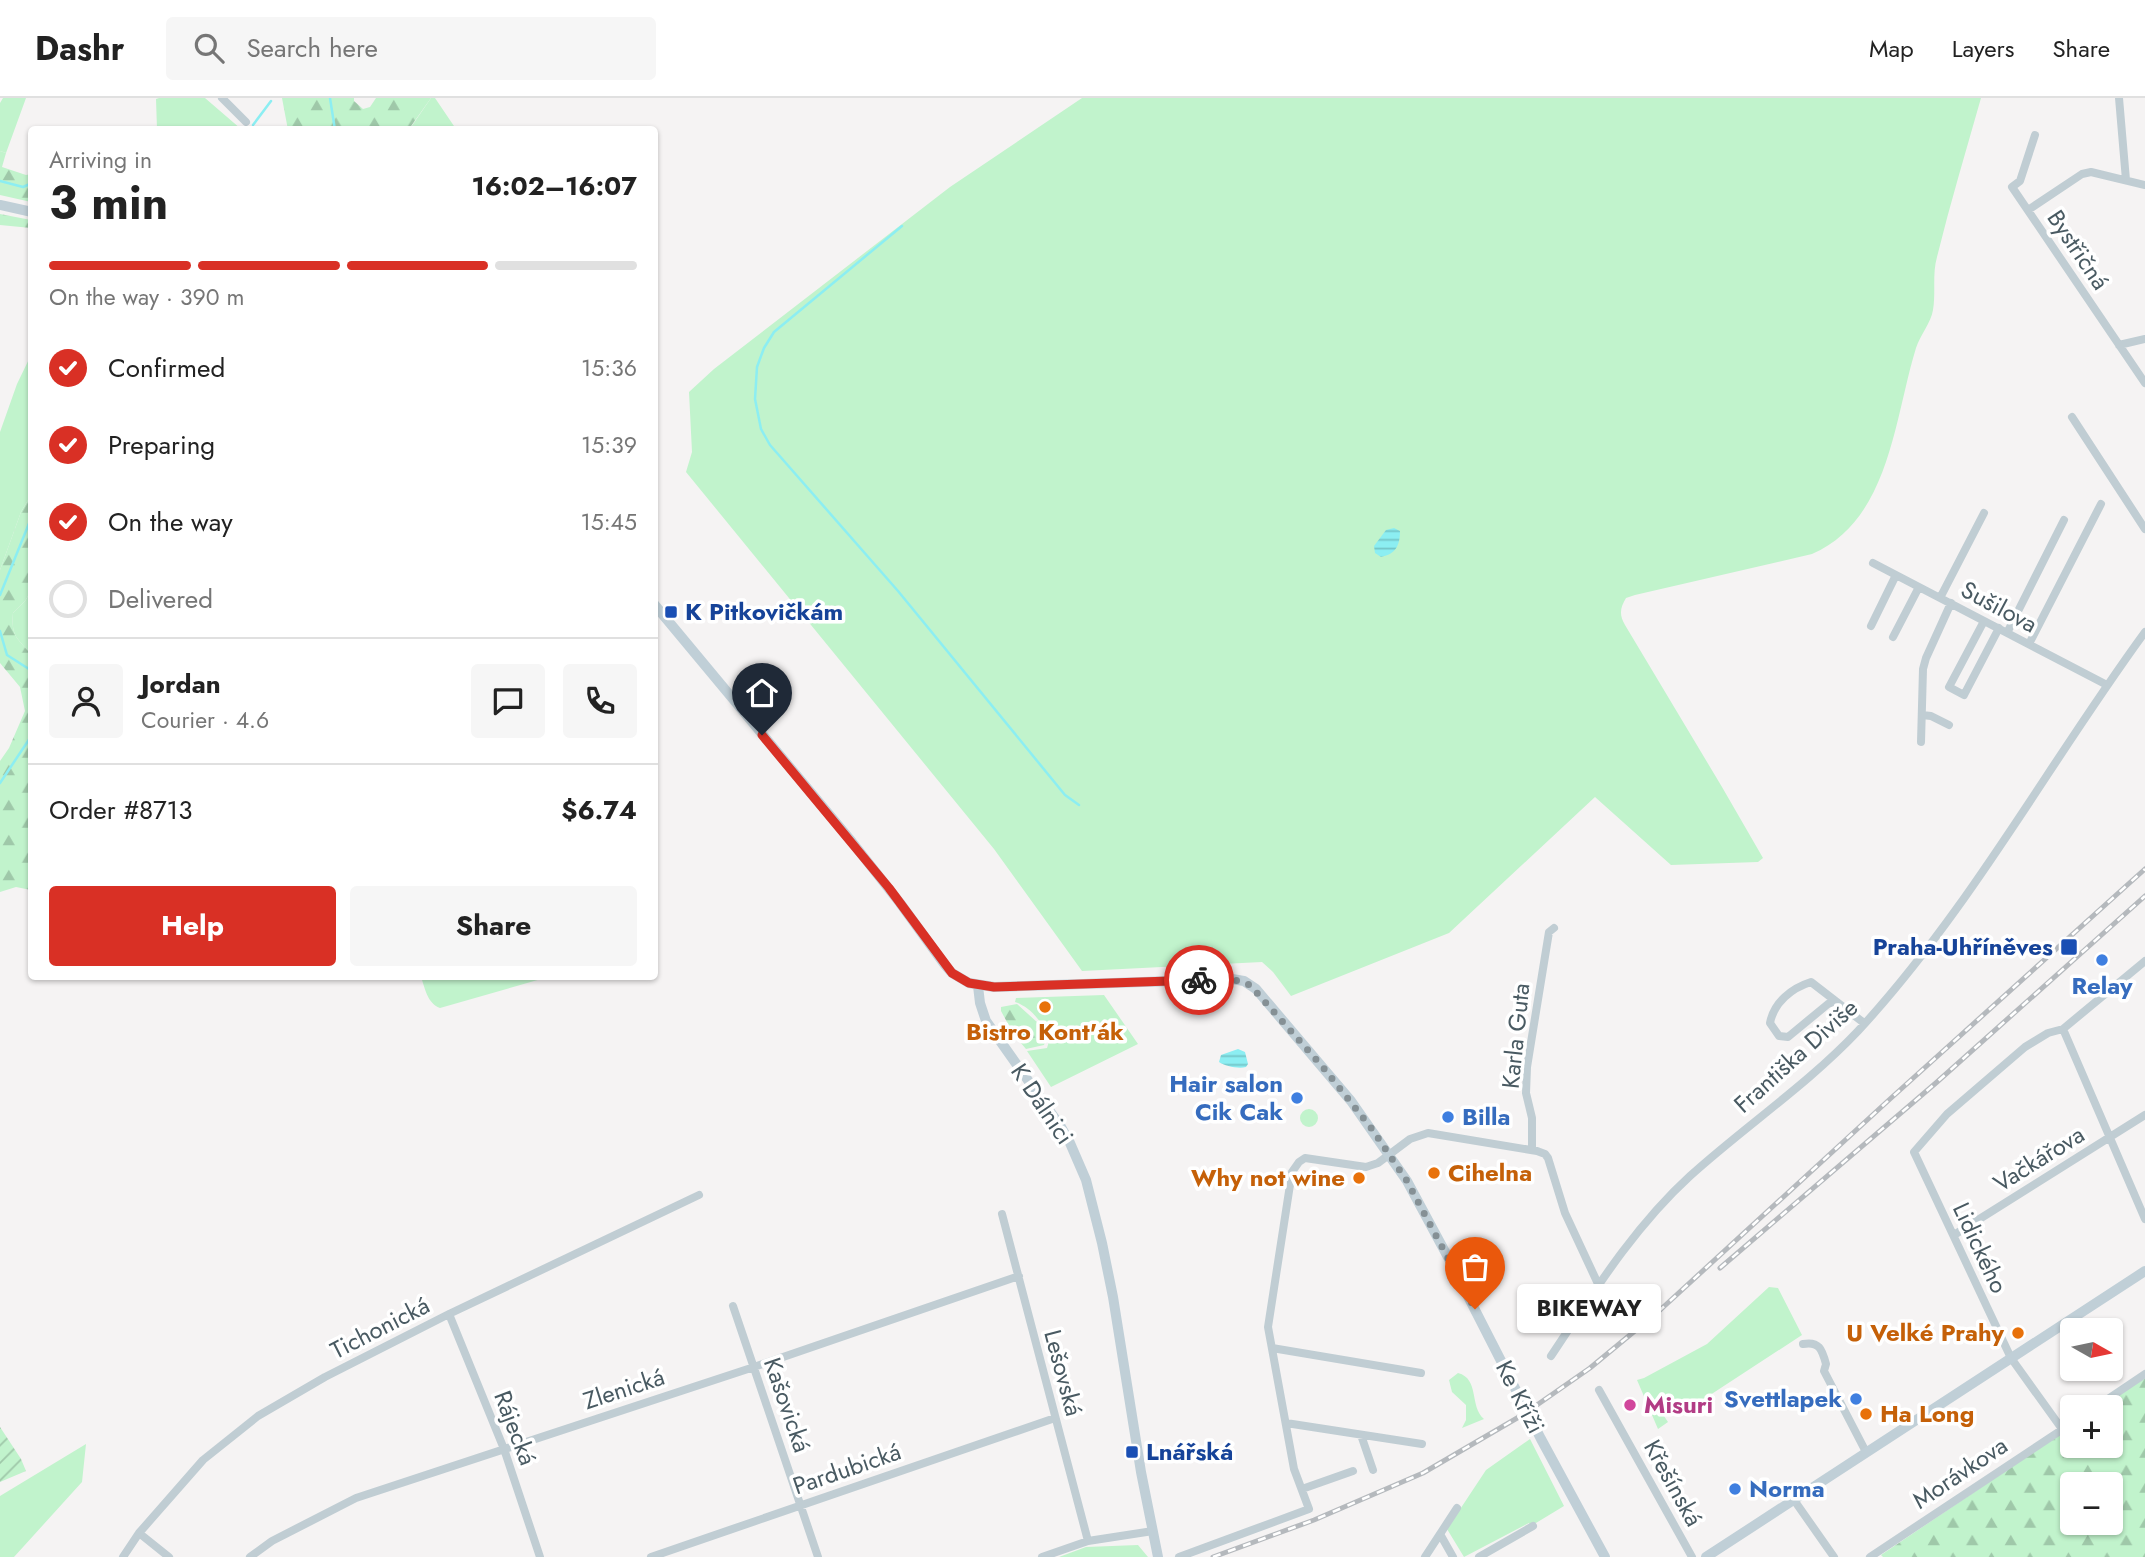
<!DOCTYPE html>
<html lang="en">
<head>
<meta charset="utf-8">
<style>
  :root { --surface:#fff; --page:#f6f6f6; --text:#222; --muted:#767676; --line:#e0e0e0; --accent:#d93025 }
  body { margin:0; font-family:Jost,sans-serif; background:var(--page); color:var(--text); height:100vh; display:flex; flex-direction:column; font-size:26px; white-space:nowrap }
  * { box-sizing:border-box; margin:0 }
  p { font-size:23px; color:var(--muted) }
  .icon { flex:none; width:38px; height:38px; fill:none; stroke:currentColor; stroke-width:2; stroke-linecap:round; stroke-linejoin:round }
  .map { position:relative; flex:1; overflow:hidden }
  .sheet { position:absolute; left:28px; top:28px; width:630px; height:854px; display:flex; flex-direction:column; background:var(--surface); border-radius:7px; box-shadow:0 2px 5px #0004 }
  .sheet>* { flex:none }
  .needle { width:46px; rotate:99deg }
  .controls { position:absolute; left:2060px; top:1220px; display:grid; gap:14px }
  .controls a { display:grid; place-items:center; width:63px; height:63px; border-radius:7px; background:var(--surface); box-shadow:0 2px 5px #0004; font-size:35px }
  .pin { position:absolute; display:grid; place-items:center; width:60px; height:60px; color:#fff; margin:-72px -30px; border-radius:50% 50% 50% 0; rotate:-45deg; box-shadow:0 0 7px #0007 }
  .pin .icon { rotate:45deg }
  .courier { position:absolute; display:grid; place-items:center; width:70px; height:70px; margin:-35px; border:5px solid #d93025; border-radius:50%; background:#fff; color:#222; box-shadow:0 2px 9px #0007 }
  .bubble { position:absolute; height:49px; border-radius:7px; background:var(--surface); box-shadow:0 2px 5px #0004; font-size:23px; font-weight:700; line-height:49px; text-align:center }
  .headline em { font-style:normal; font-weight:700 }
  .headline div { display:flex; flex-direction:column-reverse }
  .headline { display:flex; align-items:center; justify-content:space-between; height:119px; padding:0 21px }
  h1 { font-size:46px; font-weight:700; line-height:52px }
  .bar { display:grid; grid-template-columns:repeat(4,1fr); gap:10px 7px; align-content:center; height:84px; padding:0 21px }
  .bar i { height:9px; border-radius:5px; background:var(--line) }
  .bar .on { background:var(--accent) }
  .bar p { grid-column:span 4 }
  .line { display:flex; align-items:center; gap:18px; padding:0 21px; border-top:2px solid var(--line) }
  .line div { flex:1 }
  .round { display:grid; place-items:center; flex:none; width:74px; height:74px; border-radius:7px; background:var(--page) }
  ol { padding:0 21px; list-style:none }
  li { display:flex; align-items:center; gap:21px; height:77px }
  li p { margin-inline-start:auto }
  li .icon { padding:7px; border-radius:50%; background:var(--accent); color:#fff; stroke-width:4 }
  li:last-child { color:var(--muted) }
  li i { width:38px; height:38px; border:4px solid var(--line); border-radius:50% }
  .cta { display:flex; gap:14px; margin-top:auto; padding:14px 21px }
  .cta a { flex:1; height:80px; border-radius:7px; background:var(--accent); color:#fff; font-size:28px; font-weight:700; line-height:80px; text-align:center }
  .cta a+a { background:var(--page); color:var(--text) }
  header { display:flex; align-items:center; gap:42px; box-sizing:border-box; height:98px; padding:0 35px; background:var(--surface); border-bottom:2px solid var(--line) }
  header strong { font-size:33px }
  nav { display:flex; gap:38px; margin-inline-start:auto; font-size:24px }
  .search { width:490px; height:63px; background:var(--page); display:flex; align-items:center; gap:18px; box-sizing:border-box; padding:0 24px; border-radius:7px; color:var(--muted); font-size:26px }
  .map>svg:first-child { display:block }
</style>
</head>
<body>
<header>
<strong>Dashr</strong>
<div class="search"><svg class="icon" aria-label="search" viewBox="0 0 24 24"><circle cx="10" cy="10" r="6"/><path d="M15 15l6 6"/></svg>Search here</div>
<nav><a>Map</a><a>Layers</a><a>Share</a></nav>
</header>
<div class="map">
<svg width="2145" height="1459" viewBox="0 0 2145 1459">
  <defs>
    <pattern id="forest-firs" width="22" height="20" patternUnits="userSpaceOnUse" patternTransform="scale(1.75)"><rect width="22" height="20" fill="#c1f3cc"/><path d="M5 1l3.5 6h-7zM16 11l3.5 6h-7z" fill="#9fc8a9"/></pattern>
    <pattern id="garden-furrows" width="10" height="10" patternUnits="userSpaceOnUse" patternTransform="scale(1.75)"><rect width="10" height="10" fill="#c1f3cc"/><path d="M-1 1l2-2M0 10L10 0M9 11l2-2" fill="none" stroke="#9fc8a9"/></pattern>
    <pattern id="water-rules" width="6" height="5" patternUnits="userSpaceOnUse" patternTransform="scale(1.75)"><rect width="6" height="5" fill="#8ceef2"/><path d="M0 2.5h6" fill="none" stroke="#74c4c7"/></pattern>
  </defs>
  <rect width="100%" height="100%" fill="#f5f3f3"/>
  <path fill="#c1f3cc" d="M 3,0 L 26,0 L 6,55 L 0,53 L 0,5 Z
    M 159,0 L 205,0 L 241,31 L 157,31 L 156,1 Z
    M 431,0 L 435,0 L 456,31 L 409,32 Z
    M 1082,0 L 1981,0 C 1966,53 1950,106 1937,159 C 1932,176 1936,194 1933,212 C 1931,225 1920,237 1916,250 C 1894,321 1890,422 1812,456 L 1635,497 L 1626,500 C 1620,510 1619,517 1625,527 L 1722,689 L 1763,760 L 1758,764 L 1671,767 L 1595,699 L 1449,835 L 1291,898 L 1273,874 L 1262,864 L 1082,873 L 994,751 L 686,374 L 692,354 L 689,294 L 714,271 L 950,89 Z
    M 31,257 L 31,397 L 21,414 L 0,472 L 0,334 L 17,286 Z
    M 31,493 L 31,556 C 17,540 11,538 13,515 L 25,503 Z
    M 421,879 L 421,878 L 548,879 L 440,910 C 427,905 425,890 421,879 Z
    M 1104,897 L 1138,946 L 1051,989 L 1027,953 L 1047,950 L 1050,940 C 1042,925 1032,910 1015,904 L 1016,900 Z
    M1300 1020a9 9 0 1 1 18 0a9 9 0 1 1-18 0Z
    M 1769,1189 L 1778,1190 L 1802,1237 L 1678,1318 L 1674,1312 L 1664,1318 L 1668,1324 L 1658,1331 L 1637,1282 L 1644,1280 L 1707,1246 Z
    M 1458,1275 C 1480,1281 1469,1308 1484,1321 L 1462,1330 L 1466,1322 L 1466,1307 L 1452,1294 L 1449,1282 Z
    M 1530,1341 L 1564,1408 L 1531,1428 L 1529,1425 L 1464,1459 L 1447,1431 L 1486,1372 Z
    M 86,1346 L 82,1384 L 14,1459 L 0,1459 L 0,1398 Z
    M 1138,1447 L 1148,1459 L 1059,1459 L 1086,1449 Z"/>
  <path fill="url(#forest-firs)" fill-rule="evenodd" d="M 282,0 L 354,0 L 354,3 L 363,11 L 370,9 L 376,0 L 431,0 L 409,31 L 288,32 Z
    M 0,53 L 6,55 L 2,69 L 26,77 L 31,76 L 31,104 L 0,97 Z
    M 0,116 L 31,122 L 31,130 L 0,127 Z
    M 31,397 L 31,493 L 25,503 L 13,515 C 11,538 17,540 31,556 L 31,792 L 16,789 L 0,794 L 0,663 L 9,650 L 25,613 L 20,589 L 0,565 L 0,472 L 21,414 Z
    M 1017,906 L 1038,925 L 1047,939 L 1044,947 L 1026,951 L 1014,937 L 1001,913 L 1001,909 Z
    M 2145,1279 L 2145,1459 L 1883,1459 L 1881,1457 L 2072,1328 L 2072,1348 L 2110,1348 L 2110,1309 L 2101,1309 ZM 2072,1386 L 2110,1386 L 2110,1424 L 2072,1424 Z"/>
  <path fill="url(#garden-furrows)" d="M 0,1329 L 21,1361 L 26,1373 L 0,1384 Z"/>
  <path fill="url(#water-rules)" d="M 1394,430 L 1400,433 C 1400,447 1396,456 1381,459 L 1375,455 L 1374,448 L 1386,432 Z
    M 1238,951 L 1245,954 L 1248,966 L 1246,969 C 1238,971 1225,968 1219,964 L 1221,957 Z"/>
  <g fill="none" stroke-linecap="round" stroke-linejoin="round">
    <path stroke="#8ceef2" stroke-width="2.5" d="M 330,0 L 335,32
      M 253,27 L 271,3
      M 0,83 L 23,89 L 32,85
      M 902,128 L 774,234 L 764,250 L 757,269 L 755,301 L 761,331 L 770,347 L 898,493 L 1065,697 L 1079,707
      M 0,497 L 32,418
      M 0,533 L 7,557 L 32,573
      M 0,685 L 32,637"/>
    <path stroke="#c0cdd3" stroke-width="8" d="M 222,0 L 246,24
      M 2119,0 L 2126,82
      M 2035,37 L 2020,83 L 2012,89 L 2145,285
      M 2028,112 L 2082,76 L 2091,74 L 2145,87
      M 2119,247 L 2145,241
      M 2072,319 L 2145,431
      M 1873,465 L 2107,587
      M 1940,500 L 1984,415
      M 1984,523 L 1949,589 L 1964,597 L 1999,530
      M 1871,528 L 1896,477
      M 2007,535 L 2064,422
      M 1893,539 L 1919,489
      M 2029,546 L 2101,406
      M 1922,617 L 1931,618 L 1949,627
      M 1921,644 L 1923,571 L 1926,560 L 1951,505
      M 1835,903 L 1828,906 L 1788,939 L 1779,938 L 1770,925 C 1774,904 1792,890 1811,884 L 1864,925
      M 2063,931 L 2145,1121
      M 1532,1052 L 1532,1020 L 1526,995 L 1527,969 L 1549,834 L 1554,830
      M 1002,1116 L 1088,1443
      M 1954,1137 L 2145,1017
      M 733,1208 L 818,1459
      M 449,1216 L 504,1351 L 540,1459
      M 1803,1246 C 1819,1243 1822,1251 1826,1266 L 1824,1273 L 1866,1354
      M 1272,1250 L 1421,1275
      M 1551,1258 C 1593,1195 1634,1129 1690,1078 C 1744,1029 1807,987 1858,933 C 1969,813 2049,665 2145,534
      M 1599,1292 L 1692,1459
      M 2096,1309 L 2145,1276
      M 1286,1325 L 1422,1346
      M 2062,1331 L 2011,1260 L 1914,1054 L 1947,1016 L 2025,949 L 2048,935 L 2063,931 L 2145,863
      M 1361,1337 L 1373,1372
      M 1302,1391 L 1353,1373
      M 1794,1402 L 1834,1459
      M 139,1435 L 169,1459
      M 1440,1436 L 1453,1459
      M 123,1459 L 139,1435 L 203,1362 L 258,1318 L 325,1279 L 449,1216 L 699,1097
      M 250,1459 L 272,1443 L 356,1400 L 754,1269 L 1019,1178
      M 651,1459 L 1055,1320
      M 1042,1459 L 1088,1443 L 1153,1433
      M 1179,1459 L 1309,1411 L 1294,1371 L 1268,1229 L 1292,1074 L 1299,1064 L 1305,1060 L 1366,1069 L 1378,1065 L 1410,1041 L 1428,1035 L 1537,1053 L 1545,1056 L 1548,1060 L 1565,1115 L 1599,1188
      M 1425,1459 L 1457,1410
      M 1479,1459 L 1533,1428
      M 1870,1459 L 2072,1325"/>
    <path stroke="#c0cfd7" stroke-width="10" d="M 0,107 L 32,114
      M 654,506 L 852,744 L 900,805 L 945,867 L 952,875 L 969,885 L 994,889 L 1232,881 L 1244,883 L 1256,891 L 1351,1003 L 1407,1083 L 1450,1163 L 1541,1341 L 1605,1459
      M 978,888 L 980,905 L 986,923 L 1061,1029 L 1070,1045 L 1086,1082 L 1102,1145 L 1113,1199 L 1141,1374 L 1158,1459
      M 1706,1459 L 2145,1173"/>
    <defs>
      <path id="rail" d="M 1720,1170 L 1937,984 L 2145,798
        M 1213,1459 L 1314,1422 L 1423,1375 L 1524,1316 L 1590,1270 L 1659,1213 L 1890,1001 L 2145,771"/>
    </defs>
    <use href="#rail" stroke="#b5b9bd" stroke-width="5"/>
    <use href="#rail" stroke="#fff" stroke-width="2.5" stroke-dasharray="8" stroke-linecap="butt"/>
  </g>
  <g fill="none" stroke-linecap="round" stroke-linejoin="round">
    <path stroke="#859095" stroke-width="7" stroke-dasharray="0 12.6" d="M 1199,882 L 1232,881 L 1250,887 L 1322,968 L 1372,1031 L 1407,1083 L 1475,1211"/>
    <path stroke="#d93025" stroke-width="9" d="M 762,637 L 889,790 L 952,875 L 969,885 L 994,889 L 1199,882"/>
  </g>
  <g fill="#1a4fb4" stroke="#fff" stroke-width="2.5">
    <rect x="664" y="507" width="14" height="14" rx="3.5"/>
    <rect x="2060" y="840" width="18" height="18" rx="3.5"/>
    <rect x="1125" y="1347" width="14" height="14" rx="3.5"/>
  </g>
  <g fill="#3f7fe0" stroke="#fff" stroke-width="2.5">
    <circle cx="2102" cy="862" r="7"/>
    <circle cx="1297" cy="1000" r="7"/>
    <circle cx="1448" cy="1019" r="7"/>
    <circle cx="1856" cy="1301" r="7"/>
    <circle cx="1735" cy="1391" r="7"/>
  </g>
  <g fill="#e8710a" stroke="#fff" stroke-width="2.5">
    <circle cx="1045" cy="909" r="7"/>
    <circle cx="1434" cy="1075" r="7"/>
    <circle cx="1359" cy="1080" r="7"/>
    <circle cx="2018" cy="1235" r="7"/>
    <circle cx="1866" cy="1316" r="7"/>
  </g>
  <circle fill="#d1479c" stroke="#fff" stroke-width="2.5" cx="1630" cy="1307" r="7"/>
  <g text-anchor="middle" stroke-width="7" stroke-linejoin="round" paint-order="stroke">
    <g font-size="24" fill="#495a62" stroke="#fff">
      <text transform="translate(2078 152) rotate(56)" y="8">Bystřičná</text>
      <text transform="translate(1999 509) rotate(28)" y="8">Sušilova</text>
      <text transform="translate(1516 938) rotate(-84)" y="8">Karla Guta</text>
      <text transform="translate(1796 958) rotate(-42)" y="8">Františka Diviše</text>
      <text transform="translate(1042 1006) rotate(56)" y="8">K Dálnici</text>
      <text transform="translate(2039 1061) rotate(-32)" y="8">Vačkářova</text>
      <text transform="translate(1980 1150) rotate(65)" y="8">Lidického</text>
      <text transform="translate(380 1230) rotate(-27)" y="8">Tichonická</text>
      <text transform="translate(1063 1275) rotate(75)" y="8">Lešovská</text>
      <text transform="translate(624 1291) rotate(-18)" y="8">Zlenická</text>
      <text transform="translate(1520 1299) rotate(63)" y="8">Ke Kříži</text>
      <text transform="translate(787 1307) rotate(71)" y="8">Kašovická</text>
      <text transform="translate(515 1330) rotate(69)" y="8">Rájecká</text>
      <text transform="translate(847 1371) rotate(-19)" y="8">Pardubická</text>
      <text transform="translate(1960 1375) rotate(-34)" y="8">Morávkova</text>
      <text transform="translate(1673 1385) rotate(61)" y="8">Křešínská</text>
    </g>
    <g font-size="24" font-weight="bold" fill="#164399" stroke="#fff" text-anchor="start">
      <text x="685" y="522">K Pitkovičkám</text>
      <text x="2053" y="857" text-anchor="end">Praha-Uhříněves</text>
      <text x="1146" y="1362">Lnářská</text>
    </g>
    <g font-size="24" font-weight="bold" fill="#366cbe" stroke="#fff" text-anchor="end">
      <text x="2102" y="896" text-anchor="middle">Relay</text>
      <text x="1283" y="994">Hair salon<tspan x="1283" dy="28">Cik Cak</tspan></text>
      <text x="1462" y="1027" text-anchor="start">Billa</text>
      <text x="1842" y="1309">Svettlapek</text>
      <text x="1749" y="1399" text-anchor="start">Norma</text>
    </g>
    <g font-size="24" font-weight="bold" fill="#c56008" stroke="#fff" text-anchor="start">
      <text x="1045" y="942" text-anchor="middle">Bistro Kont'ák</text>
      <text x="1448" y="1083">Cihelna</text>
      <text x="1345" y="1088" text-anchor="end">Why not wine</text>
      <text x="2004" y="1243" text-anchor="end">U Velké Prahy</text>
      <text x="1880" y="1324">Ha Long</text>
    </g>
    <g font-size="24" font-weight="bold" fill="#b23c85" stroke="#fff" text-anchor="start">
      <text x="1644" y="1315">Misuri</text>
    </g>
  </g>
</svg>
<div class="controls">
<a><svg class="needle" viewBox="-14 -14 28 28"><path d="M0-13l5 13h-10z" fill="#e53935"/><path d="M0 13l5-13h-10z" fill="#767676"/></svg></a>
<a>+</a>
<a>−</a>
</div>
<div class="pin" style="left:1475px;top:1211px;background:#ea580c"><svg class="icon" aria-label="bag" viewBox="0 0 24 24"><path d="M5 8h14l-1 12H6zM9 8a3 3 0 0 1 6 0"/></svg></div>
<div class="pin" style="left:762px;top:637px;background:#1f2937"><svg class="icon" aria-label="home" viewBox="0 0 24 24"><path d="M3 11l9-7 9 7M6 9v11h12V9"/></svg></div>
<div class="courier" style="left:1199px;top:882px"><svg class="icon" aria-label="bike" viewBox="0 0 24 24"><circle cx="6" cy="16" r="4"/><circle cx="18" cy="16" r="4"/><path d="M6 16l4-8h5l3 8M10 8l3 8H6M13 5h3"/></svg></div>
<div class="bubble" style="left:1517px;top:1186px;width:144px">BIKEWAY</div>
<section class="sheet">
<div class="headline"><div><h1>3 min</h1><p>Arriving in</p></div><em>16:02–16:07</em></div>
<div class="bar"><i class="on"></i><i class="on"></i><i class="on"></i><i></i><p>On the way · 390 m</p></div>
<ol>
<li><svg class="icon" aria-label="check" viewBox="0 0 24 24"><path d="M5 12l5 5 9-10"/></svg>Confirmed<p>15:36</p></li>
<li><svg class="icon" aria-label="check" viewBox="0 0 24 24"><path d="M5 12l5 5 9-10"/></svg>Preparing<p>15:39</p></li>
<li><svg class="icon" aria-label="check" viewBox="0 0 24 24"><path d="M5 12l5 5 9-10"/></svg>On the way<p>15:45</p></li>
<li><i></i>Delivered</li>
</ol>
<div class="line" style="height:126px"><a class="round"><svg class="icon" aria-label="person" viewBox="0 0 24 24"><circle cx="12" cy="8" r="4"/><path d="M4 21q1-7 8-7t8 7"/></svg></a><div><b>Jordan</b><p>Courier · 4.6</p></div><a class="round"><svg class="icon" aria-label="chat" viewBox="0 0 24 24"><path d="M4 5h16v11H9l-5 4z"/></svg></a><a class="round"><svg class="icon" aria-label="phone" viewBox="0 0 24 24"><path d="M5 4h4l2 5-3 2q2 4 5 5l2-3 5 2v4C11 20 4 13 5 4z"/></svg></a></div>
<div class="line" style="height:91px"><div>Order #8713</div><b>$6.74</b></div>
<div class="cta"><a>Help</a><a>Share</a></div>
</section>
</div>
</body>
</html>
